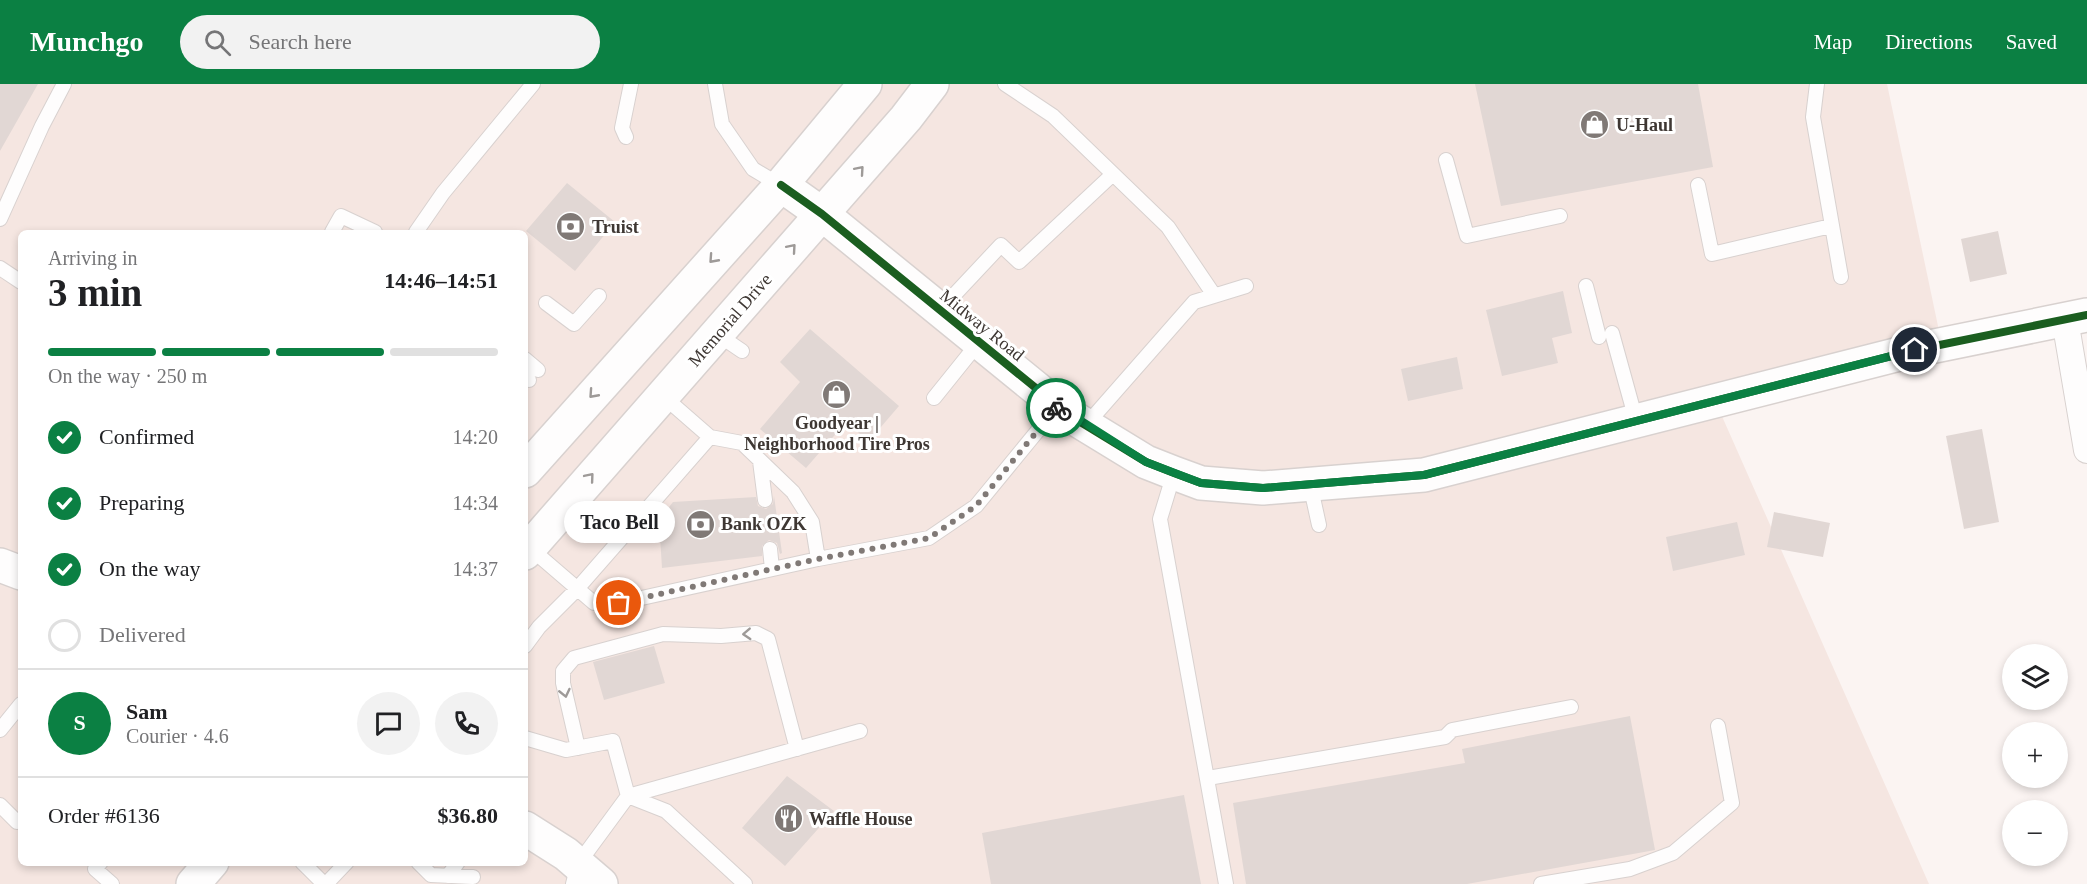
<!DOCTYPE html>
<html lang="en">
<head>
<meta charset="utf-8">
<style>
  :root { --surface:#fff; --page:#f2f2f2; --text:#202124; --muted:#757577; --line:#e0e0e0; --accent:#0b8043 }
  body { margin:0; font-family:"Times New Roman",serif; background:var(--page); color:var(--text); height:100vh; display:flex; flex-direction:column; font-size:22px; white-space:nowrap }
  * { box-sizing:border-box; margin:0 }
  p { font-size:20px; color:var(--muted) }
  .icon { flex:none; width:33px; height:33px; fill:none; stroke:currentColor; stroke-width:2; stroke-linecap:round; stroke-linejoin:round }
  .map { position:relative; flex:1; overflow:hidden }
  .drawer { position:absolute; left:18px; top:146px; width:510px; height:636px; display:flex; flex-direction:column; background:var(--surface); border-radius:9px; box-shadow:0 3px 9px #0003 }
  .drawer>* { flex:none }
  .tools { position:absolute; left:2002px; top:560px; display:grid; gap:12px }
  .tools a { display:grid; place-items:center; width:66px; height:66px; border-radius:50%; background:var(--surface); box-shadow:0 3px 9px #0003; font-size:30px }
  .pin { position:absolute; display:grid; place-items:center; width:51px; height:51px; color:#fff; margin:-26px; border:3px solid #fff; border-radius:50%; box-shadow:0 2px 6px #0007 }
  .courier { position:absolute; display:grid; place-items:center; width:60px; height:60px; margin:-30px; border:4px solid #0b8043; border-radius:50%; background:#fff; color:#222; box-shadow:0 2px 8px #0007 }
  .bubble { position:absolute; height:42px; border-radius:21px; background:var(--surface); box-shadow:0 3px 9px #0003; font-size:20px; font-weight:700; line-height:42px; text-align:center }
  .head em { font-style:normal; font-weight:700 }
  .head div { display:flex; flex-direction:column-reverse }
  .head { display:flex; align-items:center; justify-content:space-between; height:102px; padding:0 30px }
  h1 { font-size:39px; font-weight:700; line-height:45px }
  .bar { display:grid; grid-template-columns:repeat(4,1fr); gap:9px 6px; align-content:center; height:72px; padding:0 30px }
  .bar i { height:8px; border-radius:4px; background:var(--line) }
  .bar .selected { background:var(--accent) }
  .bar p { grid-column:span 4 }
  .line { display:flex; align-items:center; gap:15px; padding:0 30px; border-top:2px solid var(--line) }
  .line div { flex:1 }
  .round { display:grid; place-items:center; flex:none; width:63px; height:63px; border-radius:32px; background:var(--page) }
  ol { padding:0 30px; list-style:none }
  li { display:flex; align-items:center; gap:18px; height:66px }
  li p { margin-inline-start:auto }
  li .icon { padding:6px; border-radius:50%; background:var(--accent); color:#fff; stroke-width:4 }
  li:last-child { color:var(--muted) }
  li i { width:33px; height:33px; border:3px solid var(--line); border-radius:50% }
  header { display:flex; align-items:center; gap:36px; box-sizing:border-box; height:84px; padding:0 30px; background:var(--accent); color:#fff }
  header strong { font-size:28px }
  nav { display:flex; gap:33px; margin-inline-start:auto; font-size:21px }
  .search { width:420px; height:54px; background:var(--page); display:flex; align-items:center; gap:15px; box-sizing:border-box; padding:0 21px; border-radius:33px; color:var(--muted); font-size:22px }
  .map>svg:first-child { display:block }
</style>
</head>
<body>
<header>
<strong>Munchgo</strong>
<div class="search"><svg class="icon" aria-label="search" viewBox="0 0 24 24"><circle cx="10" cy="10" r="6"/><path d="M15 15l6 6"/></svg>Search here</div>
<nav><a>Map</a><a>Directions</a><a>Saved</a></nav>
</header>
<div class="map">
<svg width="2087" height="800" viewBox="0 0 2087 800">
  <rect width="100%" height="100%" fill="#fbf4f2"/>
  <path fill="#f5e6e1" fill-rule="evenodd" d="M 0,0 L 1887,0 L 1942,261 L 1717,321 L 1929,800 L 0,800 ZM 21,148 L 525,148 L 525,778 L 21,778 Z"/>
  <path fill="#e1d7d4" d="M 0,0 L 38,0 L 0,67 Z
    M 1475,0 L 1698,0 L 1713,83 L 1501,122 Z
    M 567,99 L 615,138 L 575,187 L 526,147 Z
    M 1998,147 L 2007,190 L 1970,198 L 1961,155 Z
    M 1563,207 L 1572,249 L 1552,254 L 1558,279 L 1502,292 L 1486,226 Z
    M 810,245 L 899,322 L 868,358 L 847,337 L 806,384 L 760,345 L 800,298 L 780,278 Z
    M 1457,273 L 1463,305 L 1408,317 L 1401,285 Z
    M 1982,345 L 1999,438 L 1964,445 L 1946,352 Z
    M 774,412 L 782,469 L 780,470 L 777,459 L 769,456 L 762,462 L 762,472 L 662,484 L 659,436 L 673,418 L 756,413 L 758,422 L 766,425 L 773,420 Z
    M 1774,428 L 1830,439 L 1823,473 L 1767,463 Z
    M 1737,438 L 1745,471 L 1673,487 L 1666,453 Z
    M 654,562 L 665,599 L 604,616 L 593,578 Z
    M 1630,632 L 1655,766 L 1467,800 L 1246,800 L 1233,719 L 1465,679 L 1462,665 Z
    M 787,692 L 834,727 L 785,782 L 742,744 Z
    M 1184,711 L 1201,800 L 991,800 L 982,749 Z"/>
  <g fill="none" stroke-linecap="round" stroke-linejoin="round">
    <defs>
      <path id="lane" d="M 715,0 L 722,40 L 753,85 L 780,101
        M 1005,0 L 1053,32 L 1168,143 L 1214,211
        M 1817,0 L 1813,33 L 1841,193
        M 626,53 L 622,44 L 631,0
        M 1446,76 L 1467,152 L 1560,132
        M 1698,101 L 1712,170 L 1831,142
        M 0,135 L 42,42 L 64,0
        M 332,148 L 341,132 L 375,148
        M 416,148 L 443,109 L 533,0
        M 0,184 L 21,198
        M 1586,202 L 1599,253
        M 546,219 L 574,240 L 599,212
        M 940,226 L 1001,161 L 1019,178 L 1113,90
        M 1612,249 L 1636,336
        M 717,250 L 742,267
        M 525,275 L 538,286
        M 525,292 L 529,296
        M 663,312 L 710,353 L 742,359 L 793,408 L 812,438 L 818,475 L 929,454 L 976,422 L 1058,322
        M 934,314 L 979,258
        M 1086,341 L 1194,218 L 1246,202
        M 760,377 L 765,416
        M 1174,389 L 1160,435 L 1226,800
        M 1310,400 L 1319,441
        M 530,464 L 594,519 L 619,519 L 818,475
        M 770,465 L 772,485
        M 525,562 L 539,543 L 577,505 L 710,353
        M 0,646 L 21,620
        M 525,654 L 566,666 L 613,657 L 628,712 L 578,780 L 573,800
        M 578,664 L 563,599 L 563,587 L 574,574 L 663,550 L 721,552 L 756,549 L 768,555 L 797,665
        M 1208,694 L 1445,653 L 1452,646 L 1571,623
        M 628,712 L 860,647
        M 628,712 L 666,727 L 745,800
        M 0,721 L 17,738
        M 101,778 L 95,785 L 112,800
        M 302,778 L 324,800
        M 418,778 L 431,791 L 473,793
        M 448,792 L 458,778
        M 326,800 L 347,778
        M 1541,800 L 1630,785 L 1673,769 L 1732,719 L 1718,642"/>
      <path id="street" d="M 2065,236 L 2087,366"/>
      <path id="secondary" d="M 781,101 L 822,130 L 1069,331 L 1146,378 L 1174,389 L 1201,399 L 1263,404 L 1424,391 L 1915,266 L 2087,231
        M 0,481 L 21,489
        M 525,744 L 566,770 L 601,800"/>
      <path id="primary" d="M 525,387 L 781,101 L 865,0
        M 525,469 L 906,34 L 932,0
        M 193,800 L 212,778"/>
    </defs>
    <use href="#lane" stroke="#d8d1cf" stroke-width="16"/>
    <use href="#street" stroke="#d8d1cf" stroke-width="28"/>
    <use href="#secondary" stroke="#d8d1cf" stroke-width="36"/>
    <use href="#primary" stroke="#d8d1cf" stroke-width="36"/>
    <use href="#lane" stroke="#fefdfd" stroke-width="14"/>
    <use href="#street" stroke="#fefdfd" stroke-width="26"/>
    <use href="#secondary" stroke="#fefdfd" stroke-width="33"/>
    <use href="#primary" stroke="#fefdfd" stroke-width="33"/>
    <defs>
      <path id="cycleway" d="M 781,101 L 822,130 L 1069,331 L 1146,378 L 1174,389 L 1201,399 L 1263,404 L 1424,391 L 1915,266 L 2087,231"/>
    </defs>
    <use href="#cycleway" stroke="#fff" stroke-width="11"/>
    <use href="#cycleway" stroke="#1b5e20" stroke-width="8"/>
  </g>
  <defs><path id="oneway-chevron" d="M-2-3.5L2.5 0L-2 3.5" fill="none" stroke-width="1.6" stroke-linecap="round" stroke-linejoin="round" transform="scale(1.5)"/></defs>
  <g stroke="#9e9a98">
    <use href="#oneway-chevron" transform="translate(860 86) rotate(-49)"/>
    <use href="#oneway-chevron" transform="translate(792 164) rotate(-49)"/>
    <use href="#oneway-chevron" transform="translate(713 175) rotate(132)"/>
    <use href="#oneway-chevron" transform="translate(593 310) rotate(132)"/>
    <use href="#oneway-chevron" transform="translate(590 393) rotate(-50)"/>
    <use href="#oneway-chevron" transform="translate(747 550) rotate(177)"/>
    <use href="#oneway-chevron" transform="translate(565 609) rotate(77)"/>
  </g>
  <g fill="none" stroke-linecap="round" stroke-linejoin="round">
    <path stroke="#807976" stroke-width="6" stroke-dasharray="0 10.8" d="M 619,519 L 818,475 L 929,454 L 976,422 L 1056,324"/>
    <path stroke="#0b8043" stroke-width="8" d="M 1056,324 L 1058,322 L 1146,378 L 1201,399 L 1263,404 L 1424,391 L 1915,266"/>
  </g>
  <defs>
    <symbol id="shop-disc" viewBox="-11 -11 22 22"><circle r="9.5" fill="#807976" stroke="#fff"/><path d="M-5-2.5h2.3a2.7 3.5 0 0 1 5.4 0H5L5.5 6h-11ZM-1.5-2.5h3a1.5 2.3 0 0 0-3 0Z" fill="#fff"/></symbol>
    <symbol id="bank-disc" viewBox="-11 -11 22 22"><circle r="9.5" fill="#807976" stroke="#fff"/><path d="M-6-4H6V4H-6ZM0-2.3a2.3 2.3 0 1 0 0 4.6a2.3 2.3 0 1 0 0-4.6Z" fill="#fff"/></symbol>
    <symbol id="restaurant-disc" viewBox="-11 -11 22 22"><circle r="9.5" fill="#807976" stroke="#fff"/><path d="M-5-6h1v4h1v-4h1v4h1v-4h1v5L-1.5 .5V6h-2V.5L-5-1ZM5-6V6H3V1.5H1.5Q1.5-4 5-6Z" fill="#fff"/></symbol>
  </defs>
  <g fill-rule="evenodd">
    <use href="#shop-disc" x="1578" y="24" width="33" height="33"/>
    <use href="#bank-disc" x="554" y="126" width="33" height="33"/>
    <use href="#shop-disc" x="820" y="294" width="33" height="33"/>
    <use href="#bank-disc" x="684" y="424" width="33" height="33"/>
    <use href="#restaurant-disc" x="772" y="718" width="33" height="33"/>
  </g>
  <g text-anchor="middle" stroke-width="6" stroke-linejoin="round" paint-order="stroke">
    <g font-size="18" font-weight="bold" fill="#3e3733" stroke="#fff" text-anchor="start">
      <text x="1616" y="47">U-Haul</text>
      <text x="592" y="149">Truist</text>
      <text x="837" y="345" text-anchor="middle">Goodyear |<tspan x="837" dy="21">Neighborhood Tire Pros</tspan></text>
      <text x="721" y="446">Bank OZK</text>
      <text x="809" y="741">Waffle House</text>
    </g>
    <g font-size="18" fill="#3e3733" stroke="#fff">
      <text transform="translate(730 236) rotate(-49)" y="6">Memorial Drive</text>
      <text transform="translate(982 241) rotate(39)" y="6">Midway Road</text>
    </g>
  </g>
</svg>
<div class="tools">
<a><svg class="icon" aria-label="layers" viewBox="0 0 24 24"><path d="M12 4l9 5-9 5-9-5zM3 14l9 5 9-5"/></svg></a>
<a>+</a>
<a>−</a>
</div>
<div class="pin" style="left:619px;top:519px;background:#ea580c"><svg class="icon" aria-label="bag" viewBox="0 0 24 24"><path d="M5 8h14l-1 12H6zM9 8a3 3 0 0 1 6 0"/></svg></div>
<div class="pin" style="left:1915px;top:266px;background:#1f2937"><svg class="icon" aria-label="home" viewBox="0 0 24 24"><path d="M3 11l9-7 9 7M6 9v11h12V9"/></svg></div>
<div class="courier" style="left:1056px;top:324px"><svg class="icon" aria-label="bike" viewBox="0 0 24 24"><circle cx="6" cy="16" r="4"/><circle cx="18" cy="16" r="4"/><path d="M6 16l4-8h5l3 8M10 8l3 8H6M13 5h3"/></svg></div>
<div class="bubble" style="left:564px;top:417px;width:111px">Taco Bell</div>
<section class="drawer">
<div class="head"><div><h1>3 min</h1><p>Arriving in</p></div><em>14:46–14:51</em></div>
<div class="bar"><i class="selected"></i><i class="selected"></i><i class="selected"></i><i></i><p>On the way · 250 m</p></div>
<ol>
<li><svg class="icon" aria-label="check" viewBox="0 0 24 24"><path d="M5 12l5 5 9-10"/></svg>Confirmed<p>14:20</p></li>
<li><svg class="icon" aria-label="check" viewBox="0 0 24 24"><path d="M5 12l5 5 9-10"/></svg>Preparing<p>14:34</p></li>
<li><svg class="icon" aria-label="check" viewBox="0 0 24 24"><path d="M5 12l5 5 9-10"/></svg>On the way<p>14:37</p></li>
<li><i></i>Delivered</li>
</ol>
<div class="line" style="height:108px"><b class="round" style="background:var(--accent);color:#fff">S</b><div><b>Sam</b><p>Courier · 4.6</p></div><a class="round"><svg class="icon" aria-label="chat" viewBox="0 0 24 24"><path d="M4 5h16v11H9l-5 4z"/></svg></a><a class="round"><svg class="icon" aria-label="phone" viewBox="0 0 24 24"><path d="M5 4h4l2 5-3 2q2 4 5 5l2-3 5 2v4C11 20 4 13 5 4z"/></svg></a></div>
<div class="line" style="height:78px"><div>Order #6136</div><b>$36.80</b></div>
</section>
</div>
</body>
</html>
